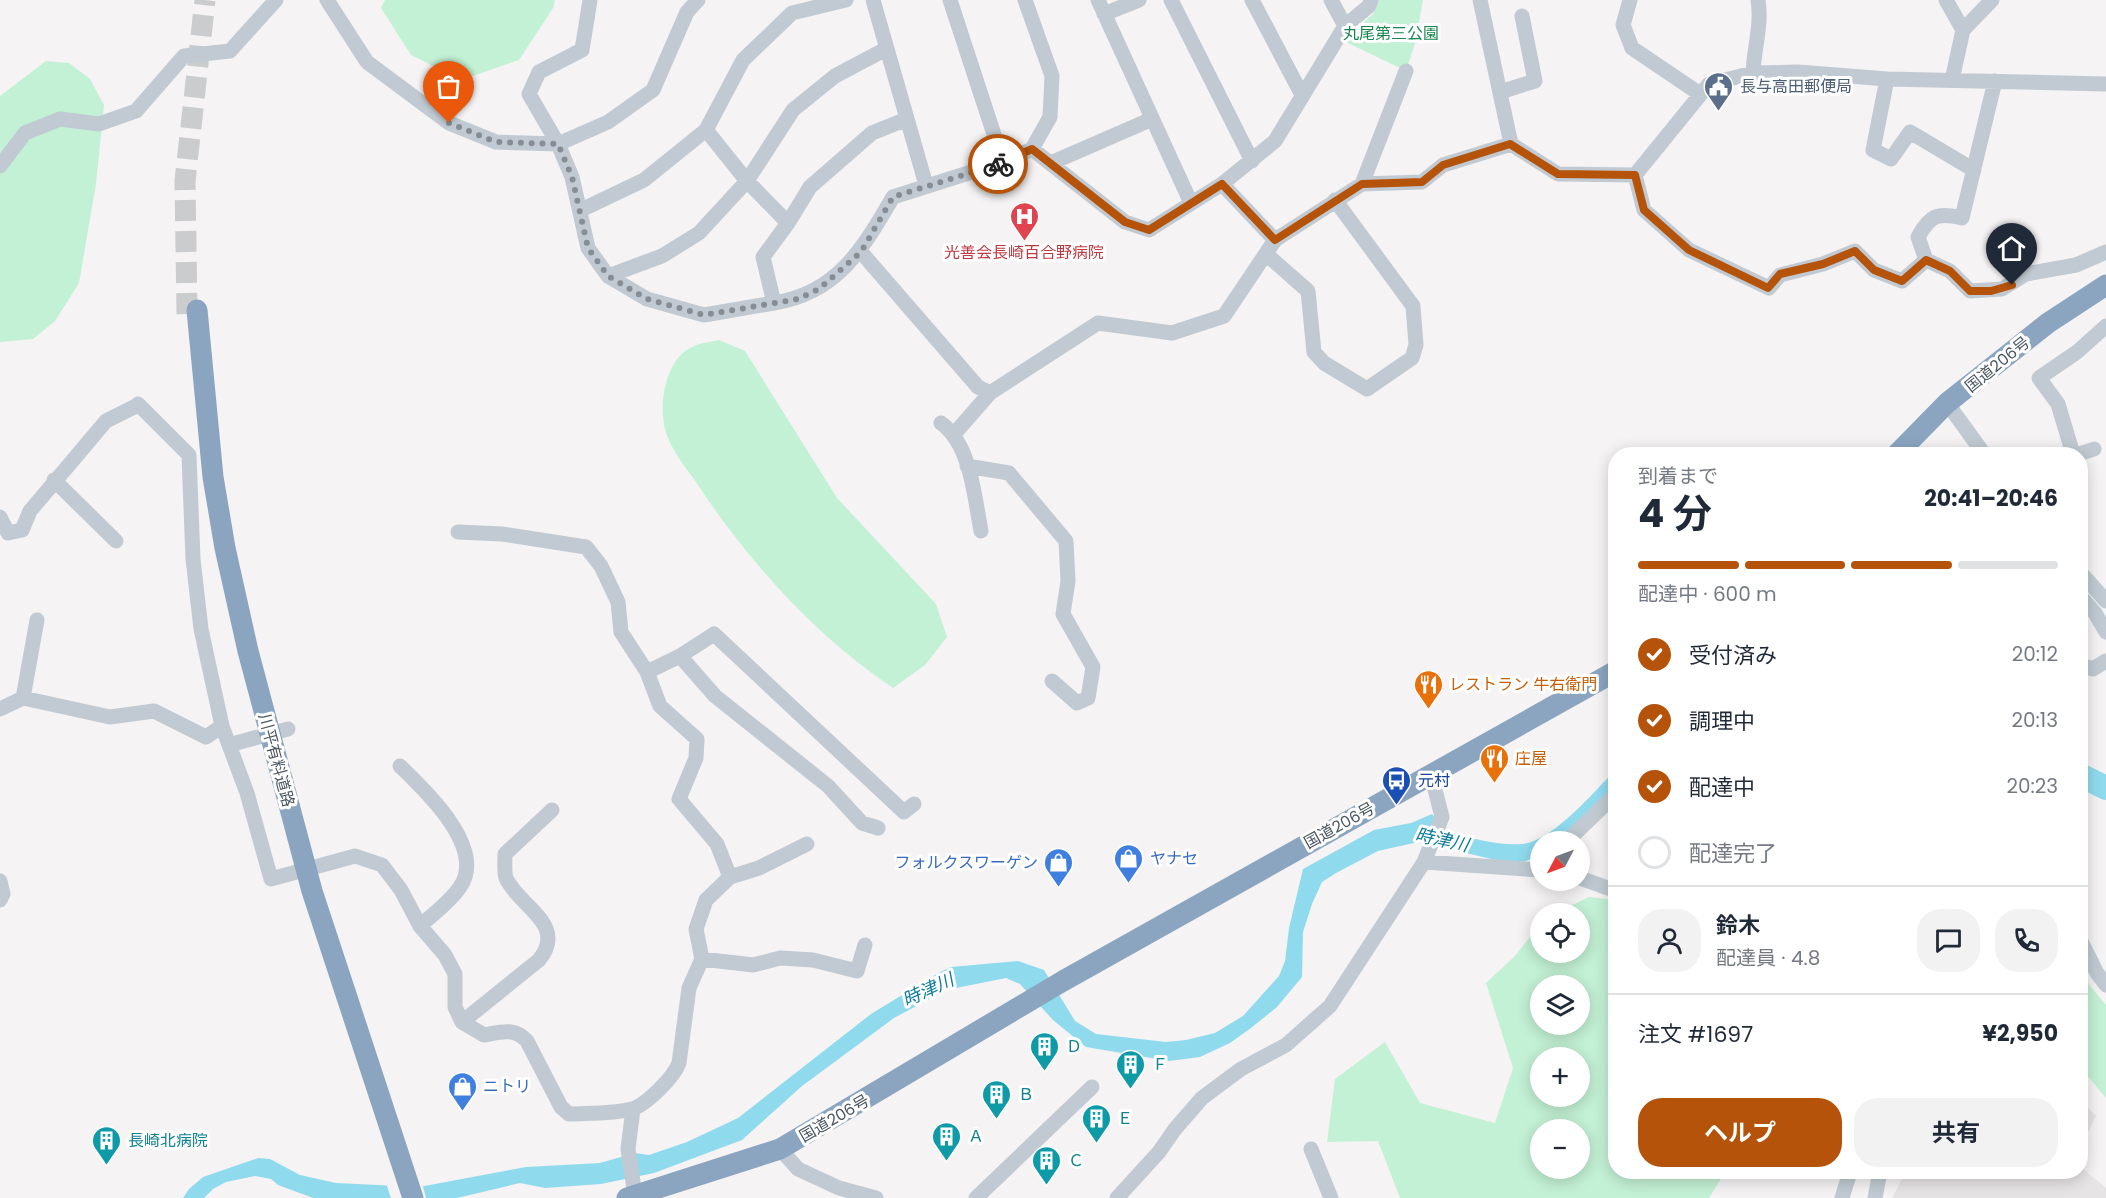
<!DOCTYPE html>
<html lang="ja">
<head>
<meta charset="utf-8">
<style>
  :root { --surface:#fff; --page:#f2f2f3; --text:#1f2937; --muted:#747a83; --line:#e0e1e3; --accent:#b45309 }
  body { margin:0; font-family:Poppins,"Noto Sans JP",sans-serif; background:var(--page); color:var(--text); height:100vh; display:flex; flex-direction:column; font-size:22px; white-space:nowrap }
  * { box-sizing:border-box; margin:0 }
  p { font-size:20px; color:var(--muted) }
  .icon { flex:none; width:33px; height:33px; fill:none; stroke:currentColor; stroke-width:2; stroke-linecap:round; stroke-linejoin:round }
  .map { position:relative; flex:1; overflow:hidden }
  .side { position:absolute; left:1608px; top:447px; width:480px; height:732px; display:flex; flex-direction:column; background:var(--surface); border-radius:24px; box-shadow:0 3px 15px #0003 }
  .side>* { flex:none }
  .needle { width:39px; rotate:229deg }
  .controls { position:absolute; left:1530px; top:831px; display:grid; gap:12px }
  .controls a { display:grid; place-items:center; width:60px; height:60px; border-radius:50%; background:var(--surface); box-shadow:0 3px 15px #0003; font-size:30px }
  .pin { position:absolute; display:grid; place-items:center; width:51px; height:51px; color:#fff; margin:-62px -26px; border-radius:50% 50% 50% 0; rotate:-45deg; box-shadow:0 0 6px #0007 }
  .pin .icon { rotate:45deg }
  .courier { position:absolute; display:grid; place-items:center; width:60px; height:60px; margin:-30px; border:4px solid #b45309; border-radius:50%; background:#fff; color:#222; box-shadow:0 2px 8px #0007 }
  .head em { font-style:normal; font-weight:700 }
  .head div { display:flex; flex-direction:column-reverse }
  .head { display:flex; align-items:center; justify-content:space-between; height:102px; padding:0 30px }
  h1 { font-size:39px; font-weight:700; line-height:45px }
  .bar { display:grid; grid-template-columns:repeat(4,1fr); gap:9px 6px; align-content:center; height:72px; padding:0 30px }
  .bar i { height:8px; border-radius:4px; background:var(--line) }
  .bar .current { background:var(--accent) }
  .bar p { grid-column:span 4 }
  .line { display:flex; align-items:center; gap:15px; padding:0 30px; border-top:2px solid var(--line) }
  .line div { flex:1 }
  .round { display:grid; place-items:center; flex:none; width:63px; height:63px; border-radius:24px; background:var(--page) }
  ol { padding:0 30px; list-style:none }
  li { display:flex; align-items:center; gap:18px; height:66px }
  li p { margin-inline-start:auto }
  li .icon { padding:6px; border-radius:50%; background:var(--accent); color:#fff; stroke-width:4 }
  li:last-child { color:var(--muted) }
  li i { width:33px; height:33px; border:3px solid var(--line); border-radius:50% }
  .button { display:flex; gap:12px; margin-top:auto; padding:12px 30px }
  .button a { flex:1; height:69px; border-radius:24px; background:var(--accent); color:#fff; font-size:24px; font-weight:700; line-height:69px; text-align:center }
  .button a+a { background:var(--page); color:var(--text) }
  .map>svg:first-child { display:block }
</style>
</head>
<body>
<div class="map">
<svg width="2106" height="1198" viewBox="0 0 2106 1198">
  <rect width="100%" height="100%" fill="#f5f3f3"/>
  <path fill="#e6e4e5" d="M 2081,1100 L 2096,1116 L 2084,1140 L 2088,1155 L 2081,1166 Z
    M 2081,1167 L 2106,1188 L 2106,1198 L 1892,1198 L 1906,1172 L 2080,1172 Z"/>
  <path fill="#c3f1d5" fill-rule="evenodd" d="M 385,0 L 555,0 L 553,8 L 519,60 L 461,80 L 411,55 L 381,8 Z
    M 1379,0 L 1423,0 L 1416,40 L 1406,71 L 1344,41 L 1374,13 Z
    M 46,61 L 69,63 L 90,79 L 104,105 L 96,184 L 79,283 L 55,321 L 33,339 L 0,342 L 0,96 Z
    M 719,340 L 745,351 L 837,498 L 936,604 L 947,637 L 925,665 L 893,688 C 815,636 748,561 696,482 C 687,469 675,455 669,440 C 656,414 663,360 692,347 C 700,343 710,342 719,340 Z
    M 1589,897 L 1615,900 L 1616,1172 L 1725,1172 L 1709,1198 L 1400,1198 L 1378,1141 L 1327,1142 L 1335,1079 L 1385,1042 L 1420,1103 L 1495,1123 L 1513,1068 L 1486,983 L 1515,956 L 1540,924 L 1540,952 L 1580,952 L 1580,914 L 1556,913 ZM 1540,986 L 1580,986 L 1580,1024 L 1540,1024 ZM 1540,1058 L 1580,1058 L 1580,1096 L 1540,1096 ZM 1540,1130 L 1580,1130 L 1580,1168 L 1540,1168 Z
    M 2081,969 L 2090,986 L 2106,1005 L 2106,1098 L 2081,1068 Z"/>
  <path fill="#90daee" d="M 1615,770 L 1615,786 L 1557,841 L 1540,842 L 1540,855 L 1526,861 L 1509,863 L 1418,842 L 1378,851 L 1336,873 L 1322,882 L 1312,904 L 1303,932 L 1302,977 L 1277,1007 L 1251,1028 L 1230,1043 L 1200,1057 L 1169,1061 L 1086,1047 L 1053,1020 L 1020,984 L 1006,978 L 946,990 L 894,1018 L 802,1086 L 742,1140 L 654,1173 L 601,1184 L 545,1188 L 520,1183 L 457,1198 L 313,1198 L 278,1185 L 271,1179 L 255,1176 L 226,1182 L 213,1189 L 204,1198 L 183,1198 L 189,1189 L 203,1177 L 258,1158 L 270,1159 L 300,1175 L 336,1183 L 419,1187 L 526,1167 L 600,1163 L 635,1153 L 649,1155 L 687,1142 L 738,1118 L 871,1014 L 940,972 L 951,967 L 1018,961 L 1044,970 L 1075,1021 L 1096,1034 L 1166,1042 L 1186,1040 L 1215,1033 L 1243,1016 L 1279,976 L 1285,961 L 1289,928 L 1303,869 L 1374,830 L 1411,823 L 1432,814 L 1444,831 C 1469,837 1496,846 1522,844 C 1552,842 1595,791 1615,770 Z"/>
  <path fill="#f5f3f3" d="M 386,1183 L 422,1183 L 426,1198 L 391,1198 Z"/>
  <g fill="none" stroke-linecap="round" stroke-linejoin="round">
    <path stroke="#90daee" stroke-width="24" d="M 2080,775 L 2106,788"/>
    <path stroke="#caccce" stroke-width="21" stroke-dasharray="21 10" stroke-linecap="butt" d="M 187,314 L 185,181 L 205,0"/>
    <path stroke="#c1cad2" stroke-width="15" d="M 327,0 L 367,62 L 449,123 L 496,142 L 558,144 L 608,122 L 653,90 L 687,12 L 698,0
      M 590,0 L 582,50 L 539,72 L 529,94 L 558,144 L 572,177 L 588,248 L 608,276 L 647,299 L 704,315 L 774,303
      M 873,0 L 926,185
      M 950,0 L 1003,162
      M 1098,0 L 1191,203
      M 1171,0 L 1252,161
      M 1252,0 L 1302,95
      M 1331,0 L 1345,26
      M 1480,0 L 1511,144
      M 1630,0 L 1623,25 L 1632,48 L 1700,94
      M 1946,0 L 1963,30
      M 1104,14 L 1139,0
      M 1753,73 C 1754,48 1762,25 1758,0
      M 1887,79 L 1873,150 L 1891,159 L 1910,132 L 1974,170
      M 1952,80 L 1963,30 L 1992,0
      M 1995,81 L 1962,218 C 1938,212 1930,215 1918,237 L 1926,260 L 1950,271 L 1970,291 L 2002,289 L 2026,274 L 2076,265 L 2106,252
      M 1500,92 L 1535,81 L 1522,16
      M 706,130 L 747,181 L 788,223 L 763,257 L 774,303 C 838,293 863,248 893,197 L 1003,162 L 1032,149 L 1050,117 L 1052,76 L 1025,0
      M 1032,149 L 1125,222 L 1149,230 L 1222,184 L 1275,141 L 1345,26 L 1369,6 L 1371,0
      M 1051,163 L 1152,119
      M 0,166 L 25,133 L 60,119 L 99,124 L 136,111 L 184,56 L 230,51 L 276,0
      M 1635,175 L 1709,84 L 1753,73 L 1798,72 L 1887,79 L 2106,84
      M 1635,175 L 1644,210 L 1689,250 L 1769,288 L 1780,275 L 1823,264 L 1855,251 L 1874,270 L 1902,281 L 1926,260
      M 1222,184 L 1275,240
      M 1362,184 L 1406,71
      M 581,210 L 644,180 L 706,130 L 743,60 L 792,13 L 846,0
      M 788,223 L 810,187 L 872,133 L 907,119
      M 861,252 L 978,387 L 990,393 L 1098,323 L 1172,333 L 1224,316 L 1275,240 L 1362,184 L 1422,182 L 1443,165 L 1511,144 L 1558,174 L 1635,175
      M 1266,254 L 1308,291 L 1314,352 L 1324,363 L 1367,389 L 1412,358 L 1416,345 L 1413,306 L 1335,200
      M 608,276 L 662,256 L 699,233 L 747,181 L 793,110 L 835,76 L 886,49
      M 1947,403 L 1984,454
      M 941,423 C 971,445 974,495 981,531
      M 955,433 L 990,393
      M 2073,454 L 2058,404 L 2039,378 L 2077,352 L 2106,326
      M 2079,454 L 2094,449
      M 967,466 L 1009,473 L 1066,541 L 1068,581 L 1063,614 L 1093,667 L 1088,698 L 1077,703 L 1052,681
      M 54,480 L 116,541
      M 0,517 L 8,533 L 22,530 L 30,511 L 106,421 L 138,405
      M 2080,572 L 2106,601
      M 2080,596 L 2095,613 L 2106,632
      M 680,656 L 715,696 L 828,786 L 862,823 L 878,828
      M 2080,665 L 2093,669 L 2106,661
      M 647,672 L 680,656 L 714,634 L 904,812 L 914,804
      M 23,698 L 110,717 L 154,711 L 206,737 L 222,726 L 201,629 L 193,559 L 189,455 L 138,404
      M 0,709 L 23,698 L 37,620
      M 222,726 L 247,793 L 271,879 L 355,856 L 382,865 L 401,890 L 420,926 L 445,955 L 455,974 L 455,1007 L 462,1022 L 484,1035 C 501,1032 514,1027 527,1041 L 561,1107 L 569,1114 C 589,1113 613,1114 632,1109 C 646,1105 674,1077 679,1063 L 689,988 L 702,959 L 696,929 L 706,900 L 730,877 L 717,844 L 679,799 L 696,758 L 697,739 L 660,706 L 647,672 L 621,632 L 618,602 L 601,566 L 586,547 L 502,534 L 458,532
      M 236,743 L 288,729
      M 400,766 C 425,790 487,848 460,887 C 450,902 433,914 420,926
      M 1566,842 L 1616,794
      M 1424,862 L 1540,870
      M 730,877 L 759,868 L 807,844
      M 1580,878 L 1616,891
      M 0,881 L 3,894 L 0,900
      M 2080,939 L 2097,973 L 2106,985
      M 702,959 L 753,965 L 780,958 L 813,960 L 857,971 L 865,945
      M 462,1022 L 539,960 C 568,924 519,907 506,878 C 504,872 505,861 505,854 L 552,810
      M 633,1109 L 628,1149 L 635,1195
      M 780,1149 L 798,1169 L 839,1188 L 876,1198
      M 1311,1149 L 1331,1198
      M 976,1198 L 1092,1087
      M 1117,1198 L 1159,1152 L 1175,1129 L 1202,1098 L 1241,1069 L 1286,1045 L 1330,1006 L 1424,862 L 1442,817 L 1431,774
      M 1842,1198 L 1850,1172
      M 1875,1198 L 1880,1172"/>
    <path stroke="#8ba5c1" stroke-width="21" d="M 197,310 L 213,477 L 225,548 L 248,651 L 312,891 L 413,1198
      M 1897,454 L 1947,403 L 2048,323 L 2106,285
      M 627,1198 L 780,1149 L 1063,981 L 1616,671"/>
  </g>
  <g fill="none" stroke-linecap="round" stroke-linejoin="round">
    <path stroke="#868d94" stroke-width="6" stroke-dasharray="0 10.8" d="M 449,123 L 496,142 L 558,144 L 572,177 L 588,248 L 608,276 L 647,299 L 704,315 L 798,299 L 819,289 L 861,252 L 893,197 L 998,164"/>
    <path stroke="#b45309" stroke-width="8" d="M 998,164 L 1032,149 L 1125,222 L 1149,230 L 1222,184 L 1275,240 L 1362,184 L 1422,182 L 1443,165 L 1510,144 L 1558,174 L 1635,175 L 1644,210 L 1689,250 L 1768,288 L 1780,274 L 1823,264 L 1855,251 L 1874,270 L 1902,281 L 1926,260 L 1950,271 L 1970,291 L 1991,291 L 2012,285"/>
  </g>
  <defs>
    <symbol id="civic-pin" viewBox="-11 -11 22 30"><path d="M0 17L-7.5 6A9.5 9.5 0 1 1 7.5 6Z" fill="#5c6f8a" stroke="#fff"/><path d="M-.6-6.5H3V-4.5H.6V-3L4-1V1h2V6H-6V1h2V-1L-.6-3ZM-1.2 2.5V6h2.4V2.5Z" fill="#fff"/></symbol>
    <symbol id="hospital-pin" viewBox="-11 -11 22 30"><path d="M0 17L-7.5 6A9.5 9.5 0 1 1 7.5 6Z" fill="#e0444e" stroke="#fff"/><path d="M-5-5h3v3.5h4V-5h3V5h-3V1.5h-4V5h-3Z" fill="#fff"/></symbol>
    <symbol id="restaurant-pin" viewBox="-11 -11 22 30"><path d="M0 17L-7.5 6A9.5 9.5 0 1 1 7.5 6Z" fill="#e8710a" stroke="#fff"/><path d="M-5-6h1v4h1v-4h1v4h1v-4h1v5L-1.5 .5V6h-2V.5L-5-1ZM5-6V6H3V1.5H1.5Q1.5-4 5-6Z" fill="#fff"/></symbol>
    <symbol id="bus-pin" viewBox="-11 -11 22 30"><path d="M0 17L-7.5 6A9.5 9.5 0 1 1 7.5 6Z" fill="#1a4fb4" stroke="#fff"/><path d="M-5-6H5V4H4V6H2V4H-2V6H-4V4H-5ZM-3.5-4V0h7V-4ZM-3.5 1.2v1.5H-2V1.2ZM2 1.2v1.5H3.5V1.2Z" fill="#fff"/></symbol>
    <symbol id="shop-pin" viewBox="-11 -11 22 30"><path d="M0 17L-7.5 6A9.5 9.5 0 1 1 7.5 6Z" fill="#3f7fe0" stroke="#fff"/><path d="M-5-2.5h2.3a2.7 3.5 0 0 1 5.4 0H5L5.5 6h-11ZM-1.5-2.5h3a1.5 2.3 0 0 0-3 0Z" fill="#fff"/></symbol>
    <symbol id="building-pin" viewBox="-11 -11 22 30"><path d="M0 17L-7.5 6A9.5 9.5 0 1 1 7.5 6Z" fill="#0f9aa8" stroke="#fff"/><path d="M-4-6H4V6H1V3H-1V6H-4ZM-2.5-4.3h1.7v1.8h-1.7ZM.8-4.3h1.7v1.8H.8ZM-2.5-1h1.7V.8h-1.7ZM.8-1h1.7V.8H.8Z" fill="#fff"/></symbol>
  </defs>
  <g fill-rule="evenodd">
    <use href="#civic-pin" x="1702" y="70" width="33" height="45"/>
    <use href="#hospital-pin" x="1008" y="200" width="33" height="45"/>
    <use href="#restaurant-pin" x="1412" y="668" width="33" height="45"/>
    <use href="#restaurant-pin" x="1478" y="742" width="33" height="45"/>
    <use href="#bus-pin" x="1380" y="764" width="33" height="45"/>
    <use href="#shop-pin" x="1112" y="842" width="33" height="45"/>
    <use href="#shop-pin" x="1042" y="846" width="33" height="45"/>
    <use href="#building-pin" x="1028" y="1030" width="33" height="45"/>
    <use href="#building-pin" x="1114" y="1048" width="33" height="45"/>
    <use href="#shop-pin" x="446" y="1070" width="33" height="45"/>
    <use href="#building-pin" x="980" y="1078" width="33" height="45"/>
    <use href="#building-pin" x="1080" y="1102" width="33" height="45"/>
    <use href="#building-pin" x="930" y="1120" width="33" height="45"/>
    <use href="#building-pin" x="90" y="1124" width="33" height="45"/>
    <use href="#building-pin" x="1030" y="1144" width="33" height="45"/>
  </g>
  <g text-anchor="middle" stroke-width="6" stroke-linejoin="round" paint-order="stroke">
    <g font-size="16" fill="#17864f" stroke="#fff">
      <text x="1391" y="39">丸尾第三公園</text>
    </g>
    <g font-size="16" fill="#4e5e75" stroke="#fff" text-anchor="start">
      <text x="1740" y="92">長与高田郵便局</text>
    </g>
    <g font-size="16" fill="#be3a42" stroke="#fff">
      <text x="1024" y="258">光善会長崎百合野病院</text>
    </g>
    <g font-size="16" fill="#4a5661" stroke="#fff">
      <text transform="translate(1997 364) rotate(-39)" y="6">国道206号</text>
      <text transform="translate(277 760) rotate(75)" y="6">川平有料道路</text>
      <text transform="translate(1339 825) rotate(-29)" y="6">国道206号</text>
      <text transform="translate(834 1118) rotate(-30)" y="6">国道206号</text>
    </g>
    <g font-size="16" fill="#c56008" stroke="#fff" text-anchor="start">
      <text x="1449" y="690">レストラン 牛右衛門</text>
      <text x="1515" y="764">庄屋</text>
    </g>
    <g font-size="16" fill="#164399" stroke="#fff" text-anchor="start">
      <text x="1418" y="786">元村</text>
    </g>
    <g font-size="16" fill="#366cbe" stroke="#fff" text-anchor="start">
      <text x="1150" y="864">ヤナセ</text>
      <text x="1038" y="868" text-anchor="end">フォルクスワーゲン</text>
      <text x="483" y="1092">ニトリ</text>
    </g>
    <g font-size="16" fill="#0d838f" stroke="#fff" text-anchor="start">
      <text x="1066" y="1052">Ｄ</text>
      <text x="1152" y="1070">Ｆ</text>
      <text x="1018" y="1100">Ｂ</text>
      <text x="1117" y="1124">Ｅ</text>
      <text x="968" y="1142">Ａ</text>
      <text x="128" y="1146">長崎北病院</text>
      <text x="1068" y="1166">Ｃ</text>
    </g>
    <g font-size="18" font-style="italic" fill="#0c7c9b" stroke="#fff">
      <text transform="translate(1442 840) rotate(12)" y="6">時津川</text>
      <text transform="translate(928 990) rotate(-25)" y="6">時津川</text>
    </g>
  </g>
</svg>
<div class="controls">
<a><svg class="needle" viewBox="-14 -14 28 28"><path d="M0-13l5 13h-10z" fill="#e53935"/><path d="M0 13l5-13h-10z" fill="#747a83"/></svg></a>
<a><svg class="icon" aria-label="locate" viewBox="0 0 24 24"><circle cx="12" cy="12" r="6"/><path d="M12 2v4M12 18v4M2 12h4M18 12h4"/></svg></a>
<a><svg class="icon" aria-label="layers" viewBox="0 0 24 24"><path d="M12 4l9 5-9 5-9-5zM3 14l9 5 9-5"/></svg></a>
<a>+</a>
<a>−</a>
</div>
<div class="pin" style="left:449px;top:123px;background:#ea580c"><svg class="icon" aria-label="bag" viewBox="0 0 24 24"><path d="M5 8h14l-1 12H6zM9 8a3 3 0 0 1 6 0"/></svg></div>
<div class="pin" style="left:2012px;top:285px;background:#1f2937"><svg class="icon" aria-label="home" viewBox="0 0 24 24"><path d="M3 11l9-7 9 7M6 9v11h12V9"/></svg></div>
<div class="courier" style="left:998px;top:164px"><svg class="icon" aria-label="bike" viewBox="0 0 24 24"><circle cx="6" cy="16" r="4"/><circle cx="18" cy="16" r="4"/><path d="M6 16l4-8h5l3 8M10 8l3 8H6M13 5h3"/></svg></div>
<section class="side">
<div class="head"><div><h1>4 分</h1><p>到着まで</p></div><em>20:41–20:46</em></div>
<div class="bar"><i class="current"></i><i class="current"></i><i class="current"></i><i></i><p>配達中 · 600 m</p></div>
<ol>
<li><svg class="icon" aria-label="check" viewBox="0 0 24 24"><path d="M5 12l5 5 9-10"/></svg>受付済み<p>20:12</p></li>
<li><svg class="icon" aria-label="check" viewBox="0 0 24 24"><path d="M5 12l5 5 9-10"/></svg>調理中<p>20:13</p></li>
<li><svg class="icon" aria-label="check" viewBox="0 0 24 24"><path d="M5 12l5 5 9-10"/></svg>配達中<p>20:23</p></li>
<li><i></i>配達完了</li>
</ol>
<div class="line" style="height:108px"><a class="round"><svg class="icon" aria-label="person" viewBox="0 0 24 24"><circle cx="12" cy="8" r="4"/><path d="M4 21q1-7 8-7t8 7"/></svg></a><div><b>鈴木</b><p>配達員 · 4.8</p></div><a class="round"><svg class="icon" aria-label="chat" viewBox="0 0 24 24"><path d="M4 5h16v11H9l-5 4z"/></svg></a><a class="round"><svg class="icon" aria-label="phone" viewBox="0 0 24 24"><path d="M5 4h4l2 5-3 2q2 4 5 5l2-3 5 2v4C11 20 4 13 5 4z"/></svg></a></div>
<div class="line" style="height:78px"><div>注文 #1697</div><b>¥2,950</b></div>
<div class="button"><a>ヘルプ</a><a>共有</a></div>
</section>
</div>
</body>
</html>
